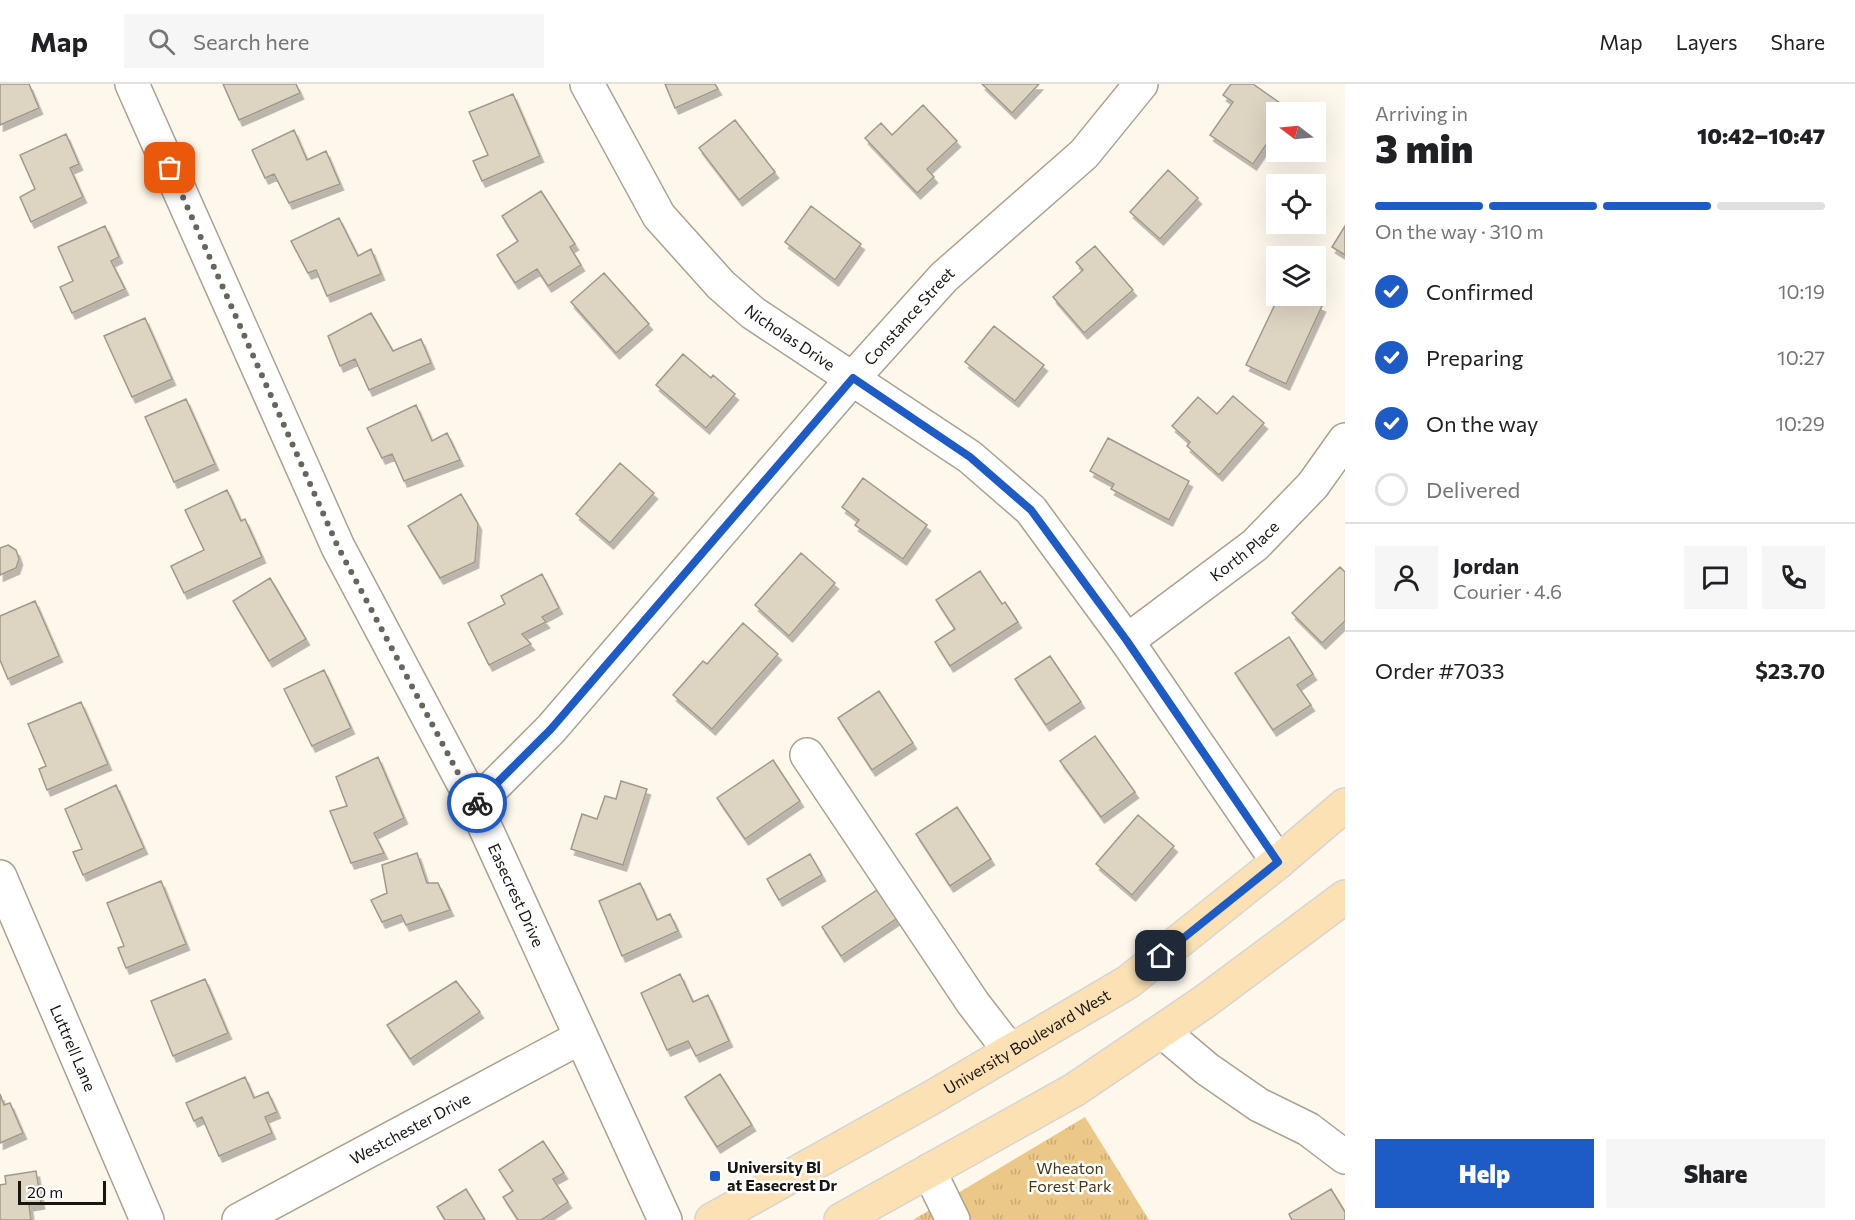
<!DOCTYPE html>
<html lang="en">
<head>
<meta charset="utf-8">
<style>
  :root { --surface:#fff; --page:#f6f6f6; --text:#202124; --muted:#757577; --line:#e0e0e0; --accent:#1d5bc7 }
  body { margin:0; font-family:Commissioner,sans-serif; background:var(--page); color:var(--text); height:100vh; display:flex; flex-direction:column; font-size:22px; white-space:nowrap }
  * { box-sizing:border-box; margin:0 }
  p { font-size:20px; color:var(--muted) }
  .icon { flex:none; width:33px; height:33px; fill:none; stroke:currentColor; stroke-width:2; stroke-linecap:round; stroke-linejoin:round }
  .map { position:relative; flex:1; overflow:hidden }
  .side { display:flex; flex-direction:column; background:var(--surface); width:510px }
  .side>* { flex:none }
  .needle { width:39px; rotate:286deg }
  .tools { position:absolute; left:1266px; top:18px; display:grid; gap:12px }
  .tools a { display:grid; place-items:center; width:60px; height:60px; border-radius:0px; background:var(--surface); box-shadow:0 6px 24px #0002; font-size:30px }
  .scale { position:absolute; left:18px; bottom:15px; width:88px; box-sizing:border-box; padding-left:6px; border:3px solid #19160f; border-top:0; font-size:16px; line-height:21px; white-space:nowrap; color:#19160f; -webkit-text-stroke:4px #fff; paint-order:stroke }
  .pin { position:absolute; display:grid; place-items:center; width:51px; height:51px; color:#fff; margin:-26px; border-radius:12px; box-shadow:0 3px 9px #0006 }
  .courier { position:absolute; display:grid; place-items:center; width:60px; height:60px; margin:-30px; border:4px solid #1d5bc7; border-radius:50%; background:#fff; color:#222; box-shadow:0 2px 8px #0007 }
  .overview em { font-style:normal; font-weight:800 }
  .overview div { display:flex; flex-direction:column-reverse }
  .overview { display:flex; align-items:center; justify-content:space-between; height:102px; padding:0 30px }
  h1 { font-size:39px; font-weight:800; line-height:45px }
  .bar { display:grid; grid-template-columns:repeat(4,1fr); gap:9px 6px; align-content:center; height:72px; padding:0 30px }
  .bar i { height:8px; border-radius:4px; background:var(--line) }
  .bar .active { background:var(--accent) }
  .bar p { grid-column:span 4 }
  .line { display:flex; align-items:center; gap:15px; padding:0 30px; border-top:2px solid var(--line) }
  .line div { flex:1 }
  .round { display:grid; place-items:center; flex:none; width:63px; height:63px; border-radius:0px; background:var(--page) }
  ol { padding:0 30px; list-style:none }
  li { display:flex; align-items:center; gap:18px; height:66px }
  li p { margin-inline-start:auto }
  li .icon { padding:6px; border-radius:50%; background:var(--accent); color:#fff; stroke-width:4 }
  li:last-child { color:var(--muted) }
  li i { width:33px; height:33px; border:3px solid var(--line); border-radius:50% }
  .button { display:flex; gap:12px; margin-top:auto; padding:12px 30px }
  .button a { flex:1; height:69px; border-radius:0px; background:var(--accent); color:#fff; font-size:24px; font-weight:800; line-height:69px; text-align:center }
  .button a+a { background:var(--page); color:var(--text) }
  header { display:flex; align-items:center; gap:36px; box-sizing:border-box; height:84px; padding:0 30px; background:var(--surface); border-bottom:2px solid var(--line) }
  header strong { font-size:28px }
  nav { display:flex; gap:33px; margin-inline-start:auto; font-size:21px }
  .search { width:420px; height:54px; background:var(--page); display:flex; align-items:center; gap:15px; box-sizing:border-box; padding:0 21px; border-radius:0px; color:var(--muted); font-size:22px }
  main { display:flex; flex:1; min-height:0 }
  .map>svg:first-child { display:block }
</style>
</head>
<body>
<header>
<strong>Map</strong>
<div class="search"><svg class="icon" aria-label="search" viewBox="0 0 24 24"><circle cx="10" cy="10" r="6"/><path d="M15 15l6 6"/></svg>Search here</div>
<nav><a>Map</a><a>Layers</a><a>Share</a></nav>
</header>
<main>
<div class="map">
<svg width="1345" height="1136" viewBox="0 0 1345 1136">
  <defs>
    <pattern id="park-tufts" width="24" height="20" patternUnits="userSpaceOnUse" patternTransform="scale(1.5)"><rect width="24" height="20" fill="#ebc788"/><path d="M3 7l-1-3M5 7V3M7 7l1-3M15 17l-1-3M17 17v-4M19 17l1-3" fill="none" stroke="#c9aa74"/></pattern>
    <filter id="shadow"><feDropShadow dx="3.5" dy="6" stdDeviation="0" flood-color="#0004"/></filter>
  </defs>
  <rect width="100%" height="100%" fill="#fdf7ec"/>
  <path fill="url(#park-tufts)" d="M 1085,1033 L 1149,1136 L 913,1136 Z"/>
  <path fill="#ded4c2" stroke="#a39989" stroke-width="1.5" filter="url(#shadow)" d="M 0,0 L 29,0 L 39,24 L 0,41 Z
    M 223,0 L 296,0 L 300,9 L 239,36 Z
    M 665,0 L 715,0 L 718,5 L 675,24 Z
    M 982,0 L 1039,0 L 1012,29 Z
    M 1231,0 L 1253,0 L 1290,26 L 1288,28 L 1276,28 L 1276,46 L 1253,80 L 1210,51 L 1233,18 L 1223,11 Z
    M 513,10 L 540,72 L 482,97 L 473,77 L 488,71 L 469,28 Z
    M 923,21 L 957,57 L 927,85 L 934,93 L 917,109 L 865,54 L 881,39 L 892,51 Z
    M 735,36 L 775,88 L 739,116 L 699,64 Z
    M 294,46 L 307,76 L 326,67 L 340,100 L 289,119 L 274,90 L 265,94 L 252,66 Z
    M 66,50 L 79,80 L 70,84 L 83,113 L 31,138 L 20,113 L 35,105 L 20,71 Z
    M 1168,86 L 1198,114 L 1160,155 L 1130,128 Z
    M 541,107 L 575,160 L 570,163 L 581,181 L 548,202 L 537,185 L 515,199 L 497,171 L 518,157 L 502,132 Z
    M 811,122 L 861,160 L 835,196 L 785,158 Z
    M 339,134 L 358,172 L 371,165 L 381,190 L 327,212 L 316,186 L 308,189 L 291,157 Z
    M 105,142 L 119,173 L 111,177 L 125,205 L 72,229 L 60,203 L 73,197 L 58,163 Z
    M 1345,142 L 1345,171 L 1332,163 Z
    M 1095,162 L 1133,206 L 1084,249 L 1053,213 L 1083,186 L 1076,178 Z
    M 604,189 L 649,240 L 616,269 L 571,218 Z
    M 1279,212 L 1300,212 L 1322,222 L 1286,300 L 1246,281 Z
    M 371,229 L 393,267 L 421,255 L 431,279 L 369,306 L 355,275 L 340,282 L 328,252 Z
    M 145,234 L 172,295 L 132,313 L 104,252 Z
    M 994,242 L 1044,281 L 1015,317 L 965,278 Z
    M 683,270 L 711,294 L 713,291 L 735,310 L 706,344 L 656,301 Z
    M 1233,312 L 1264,339 L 1219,391 L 1187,362 L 1190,358 L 1172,342 L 1198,313 L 1217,330 Z
    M 186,315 L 215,380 L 174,398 L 145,333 Z
    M 416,321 L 432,357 L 447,349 L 460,376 L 404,397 L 392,370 L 382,374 L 367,344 Z
    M 1108,354 L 1189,397 L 1169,436 L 1111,405 L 1114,400 L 1090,387 Z
    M 620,379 L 654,409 L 610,459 L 576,430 Z
    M 863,394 L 927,441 L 903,475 L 855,441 L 859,436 L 842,423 Z
    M 227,406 L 241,437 L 245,435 L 262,473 L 184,509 L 171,482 L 204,466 L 185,426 Z
    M 461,410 L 478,440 L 475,478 L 440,494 L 408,442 Z
    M 8,461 L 16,466 L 19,475 L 16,484 L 0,491 L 0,464 Z
    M 801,469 L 835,499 L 789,552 L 755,521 Z
    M 1340,483 L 1345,488 L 1345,537 L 1322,559 L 1292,529 Z
    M 980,487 L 1002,520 L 1005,518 L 1018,538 L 950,582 L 935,558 L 955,545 L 936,516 Z
    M 542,490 L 559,524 L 542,533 L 546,538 L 522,550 L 531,560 L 489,581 L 468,539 L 505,520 L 501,512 Z
    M 270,494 L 306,555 L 269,577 L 233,517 Z
    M 35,517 L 59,572 L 8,595 L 0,576 L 0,532 Z
    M 743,539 L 778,570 L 712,645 L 673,611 L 703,577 L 707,580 Z
    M 1289,553 L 1313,590 L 1297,601 L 1311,621 L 1273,646 L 1235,589 Z
    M 1050,572 L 1081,618 L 1046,641 L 1015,595 Z
    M 324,586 L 351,644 L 312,662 L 284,605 Z
    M 879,607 L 913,659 L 872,686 L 838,634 Z
    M 81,618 L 108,680 L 47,706 L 39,685 L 46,682 L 28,640 Z
    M 1095,652 L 1135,708 L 1101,733 L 1060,677 Z
    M 378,673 L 404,734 L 374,749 L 384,769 L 351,779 L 330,727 L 347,722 L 336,693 Z
    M 773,676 L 800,717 L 745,755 L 717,714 Z
    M 621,697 L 647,705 L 623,781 L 571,765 L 582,730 L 597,735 L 605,712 L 616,715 Z
    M 116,701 L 144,764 L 83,791 L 73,768 L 82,765 L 65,725 Z
    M 957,723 L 991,775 L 950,802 L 916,750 Z
    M 1138,731 L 1174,762 L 1132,811 L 1096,780 Z
    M 417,769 L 427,799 L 438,799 L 450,826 L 406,841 L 401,831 L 382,838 L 371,816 L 387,809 L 382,781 Z
    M 810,770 L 822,791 L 779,816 L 767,795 Z
    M 161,797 L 186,860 L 126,884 L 118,864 L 124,862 L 107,819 Z
    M 640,799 L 657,836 L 670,830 L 678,847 L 622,872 L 599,817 Z
    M 880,804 L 899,833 L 841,872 L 822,843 Z
    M 680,890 L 693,918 L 708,911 L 729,957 L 696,972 L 688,957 L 667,966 L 641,909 Z
    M 205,895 L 228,949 L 173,972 L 151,917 Z
    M 456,897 L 480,928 L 410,975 L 387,941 Z
    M 720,990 L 752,1041 L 717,1063 L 685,1013 Z
    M 245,993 L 254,1014 L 268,1008 L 277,1028 L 265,1033 L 272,1049 L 219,1072 L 202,1033 L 194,1037 L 186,1019 Z
    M 0,1010 L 4,1021 L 10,1019 L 23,1049 L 0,1059 Z
    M 543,1057 L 564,1089 L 553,1095 L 568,1118 L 541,1136 L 518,1136 L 503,1113 L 513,1107 L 499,1086 Z
    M 36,1087 L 41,1119 L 29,1121 L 31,1136 L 0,1136 L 0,1101 L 6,1100 L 5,1092 Z
    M 466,1105 L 485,1136 L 445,1136 L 437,1123 Z
    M 1331,1105 L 1345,1128 L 1345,1136 L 1292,1136 L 1289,1130 Z"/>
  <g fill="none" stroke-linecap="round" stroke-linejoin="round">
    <defs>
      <g id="minor">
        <path id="s1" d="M 132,0 L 338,463 L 475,721 L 665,1136"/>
        <path id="s2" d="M 587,0 L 659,132 L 721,201 L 753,229 L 970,373 L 1031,426 L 1127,557 L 1278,778"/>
        <path id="s3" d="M 1127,557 L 1255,461 L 1313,401 L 1345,356"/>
        <path d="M 807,671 L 973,919 L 1010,967"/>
        <path id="s4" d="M 475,721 L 551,645 L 853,294 L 944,193 L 1084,70 L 1141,0"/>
        <path id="s5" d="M 0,793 L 147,1136"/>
        <path d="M 1162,947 L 1207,985 L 1259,1021 L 1308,1045 L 1345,1073"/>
        <path d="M 929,1087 L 953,1136"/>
        <path id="s6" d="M 239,1136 L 581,953"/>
      </g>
      <g id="major">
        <path id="s7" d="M 712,1136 L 931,1014 L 1128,898 L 1278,778 L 1345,721"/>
        <path d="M 841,1136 L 1074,1006 L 1204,918 L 1345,813"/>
      </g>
    </defs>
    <use href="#minor" stroke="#aba190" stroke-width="36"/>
    <use href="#major" stroke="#d6d5d4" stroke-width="36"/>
    <use href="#minor" stroke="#fff" stroke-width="33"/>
    <use href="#major" stroke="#fbe1b3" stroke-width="33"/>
  </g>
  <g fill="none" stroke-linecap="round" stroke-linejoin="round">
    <path stroke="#69655c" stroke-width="6" stroke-dasharray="0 10.8" d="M 170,84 L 338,463 L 475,721 L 477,719"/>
    <path stroke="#1d5bc7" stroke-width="8" d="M 477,719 L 551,645 L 853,294 L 970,373 L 1031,426 L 1127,557 L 1278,778 L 1161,872"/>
  </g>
  <rect fill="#1d5bc7" stroke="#fff" stroke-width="2" x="709" y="1086" width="12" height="12" rx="3"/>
  <g text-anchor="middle" stroke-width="5" stroke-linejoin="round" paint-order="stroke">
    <g font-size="16" fill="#19160f" stroke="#fff">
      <text dy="6" stroke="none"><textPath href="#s4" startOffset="654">Constance Street</textPath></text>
      <text dy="6" stroke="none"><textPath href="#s2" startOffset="330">Nicholas Drive</textPath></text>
      <text dy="6" stroke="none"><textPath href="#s3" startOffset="148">Korth Place</textPath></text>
      <text dy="6" stroke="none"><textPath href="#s1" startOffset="898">Easecrest Drive</textPath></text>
      <text dy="6" stroke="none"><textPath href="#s7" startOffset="362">University Boulevard West</textPath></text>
      <text dy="6" stroke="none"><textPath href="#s5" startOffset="186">Luttrell Lane</textPath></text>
      <text dy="6" stroke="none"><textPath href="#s6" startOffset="194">Westchester Drive</textPath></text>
    </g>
    <g font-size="16" font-weight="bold" fill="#19160f" stroke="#fff" text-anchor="start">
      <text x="727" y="1089">University Bl<tspan x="727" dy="18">at Easecrest Dr</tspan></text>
    </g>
    <g font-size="16" fill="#483512" stroke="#fff">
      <text x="1070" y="1090">Wheaton<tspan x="1070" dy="18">Forest Park</tspan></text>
    </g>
  </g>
</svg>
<div class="tools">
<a><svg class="needle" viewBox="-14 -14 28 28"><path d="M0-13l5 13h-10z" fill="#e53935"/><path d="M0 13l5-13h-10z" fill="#757577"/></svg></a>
<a><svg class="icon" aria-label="locate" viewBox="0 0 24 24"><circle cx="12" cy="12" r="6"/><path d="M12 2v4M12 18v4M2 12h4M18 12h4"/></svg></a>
<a><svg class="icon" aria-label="layers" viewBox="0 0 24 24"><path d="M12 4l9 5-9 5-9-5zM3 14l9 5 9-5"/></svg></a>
</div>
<div class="scale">20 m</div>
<div class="pin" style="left:170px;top:84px;background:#ea580c"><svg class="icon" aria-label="bag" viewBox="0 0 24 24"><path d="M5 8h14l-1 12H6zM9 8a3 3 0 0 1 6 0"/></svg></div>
<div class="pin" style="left:1161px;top:872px;background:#1f2937"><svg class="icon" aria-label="home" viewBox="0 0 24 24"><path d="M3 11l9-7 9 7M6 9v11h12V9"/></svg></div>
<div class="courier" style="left:477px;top:719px"><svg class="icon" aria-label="bike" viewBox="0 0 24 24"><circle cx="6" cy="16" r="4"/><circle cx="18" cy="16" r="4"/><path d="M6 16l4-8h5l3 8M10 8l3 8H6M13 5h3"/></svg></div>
</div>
<section class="side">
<div class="overview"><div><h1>3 min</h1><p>Arriving in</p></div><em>10:42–10:47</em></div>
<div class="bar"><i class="active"></i><i class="active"></i><i class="active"></i><i></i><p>On the way · 310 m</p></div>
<ol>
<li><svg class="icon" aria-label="check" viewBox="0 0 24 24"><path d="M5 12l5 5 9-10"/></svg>Confirmed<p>10:19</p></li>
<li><svg class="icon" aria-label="check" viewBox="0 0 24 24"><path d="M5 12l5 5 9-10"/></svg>Preparing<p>10:27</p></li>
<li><svg class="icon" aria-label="check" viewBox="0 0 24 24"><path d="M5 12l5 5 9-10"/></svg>On the way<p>10:29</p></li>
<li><i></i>Delivered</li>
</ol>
<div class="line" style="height:108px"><a class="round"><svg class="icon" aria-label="person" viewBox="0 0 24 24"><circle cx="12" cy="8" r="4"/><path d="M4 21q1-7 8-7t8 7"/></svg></a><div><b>Jordan</b><p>Courier · 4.6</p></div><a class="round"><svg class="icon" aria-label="chat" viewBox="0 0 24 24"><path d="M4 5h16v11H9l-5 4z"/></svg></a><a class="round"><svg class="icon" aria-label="phone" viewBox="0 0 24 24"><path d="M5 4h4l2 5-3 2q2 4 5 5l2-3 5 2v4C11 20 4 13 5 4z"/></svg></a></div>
<div class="line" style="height:78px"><div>Order #7033</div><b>$23.70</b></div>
<div class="button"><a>Help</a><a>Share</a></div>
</section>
</main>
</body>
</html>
